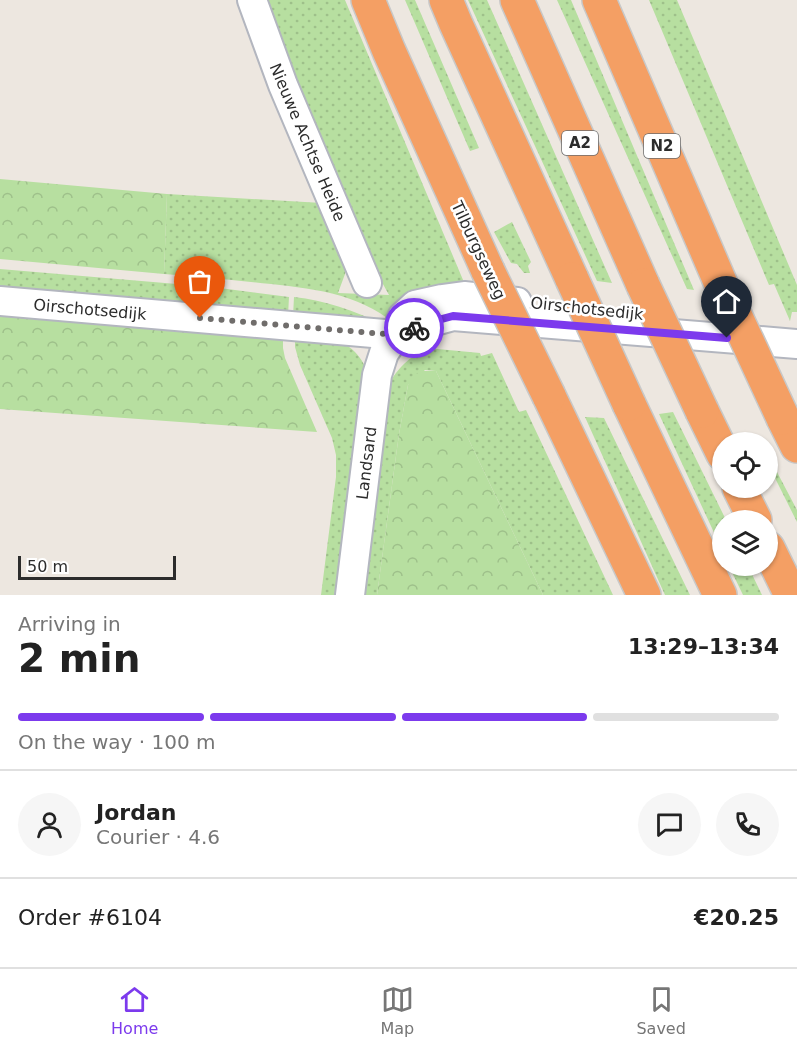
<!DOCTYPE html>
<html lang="en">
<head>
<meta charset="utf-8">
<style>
  :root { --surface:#fff; --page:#f6f6f6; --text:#222; --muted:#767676; --line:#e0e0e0; --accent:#7c3aed }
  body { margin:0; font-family:"DejaVu Sans",sans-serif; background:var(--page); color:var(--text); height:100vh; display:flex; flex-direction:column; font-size:22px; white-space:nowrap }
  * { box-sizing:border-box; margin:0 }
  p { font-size:20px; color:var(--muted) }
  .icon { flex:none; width:33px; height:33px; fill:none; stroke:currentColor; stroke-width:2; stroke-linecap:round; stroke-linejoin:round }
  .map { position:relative; height:595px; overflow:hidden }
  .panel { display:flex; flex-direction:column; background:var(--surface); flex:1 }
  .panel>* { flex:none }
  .tools { position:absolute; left:712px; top:432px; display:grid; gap:12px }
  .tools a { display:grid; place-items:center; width:66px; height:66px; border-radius:50%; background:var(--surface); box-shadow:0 2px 4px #0004; font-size:30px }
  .scale { position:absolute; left:18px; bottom:15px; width:158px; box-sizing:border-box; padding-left:6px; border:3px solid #2c2c2c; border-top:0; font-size:16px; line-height:21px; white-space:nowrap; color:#2c2c2c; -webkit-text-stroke:4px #fff; paint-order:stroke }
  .pin { position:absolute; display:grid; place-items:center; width:51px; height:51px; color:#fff; margin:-62px -26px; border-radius:50% 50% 50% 0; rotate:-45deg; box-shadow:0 0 6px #0007 }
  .pin .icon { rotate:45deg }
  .courier { position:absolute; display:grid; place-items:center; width:60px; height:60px; margin:-30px; border:4px solid #7c3aed; border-radius:50%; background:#fff; color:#222; box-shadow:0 2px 8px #0007 }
  .head em { font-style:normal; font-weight:800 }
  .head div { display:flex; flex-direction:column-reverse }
  .head { display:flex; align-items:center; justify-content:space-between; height:102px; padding:0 18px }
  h1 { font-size:39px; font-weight:800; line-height:45px }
  .bar { display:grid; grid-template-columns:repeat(4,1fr); gap:9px 6px; align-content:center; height:72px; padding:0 18px }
  .bar i { height:8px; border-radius:4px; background:var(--line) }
  .bar .selected { background:var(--accent) }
  .bar p { grid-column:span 4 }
  .line { display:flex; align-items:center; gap:15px; padding:0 18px; border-top:2px solid var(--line) }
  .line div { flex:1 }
  .round { display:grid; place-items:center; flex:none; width:63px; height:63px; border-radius:32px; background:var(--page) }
  .menu { display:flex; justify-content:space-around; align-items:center; height:84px; border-top:2px solid var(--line); background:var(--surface); font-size:16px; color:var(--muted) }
  .menu a { display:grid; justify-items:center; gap:3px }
  .menu .selected { color:var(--accent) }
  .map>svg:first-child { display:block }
</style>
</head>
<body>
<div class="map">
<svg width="797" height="595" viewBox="0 0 797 595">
  <defs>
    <pattern id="green-dots" width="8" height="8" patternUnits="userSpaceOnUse" patternTransform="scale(1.5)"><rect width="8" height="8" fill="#b7dfa0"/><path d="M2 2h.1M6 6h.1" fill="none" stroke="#9ec08a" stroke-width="1.8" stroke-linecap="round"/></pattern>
    <pattern id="forest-crowns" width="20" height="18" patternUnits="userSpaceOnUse" patternTransform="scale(1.5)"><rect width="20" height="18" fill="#b7dfa0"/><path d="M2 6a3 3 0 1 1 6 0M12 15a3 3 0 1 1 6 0" fill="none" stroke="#9ec08a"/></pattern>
  </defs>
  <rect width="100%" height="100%" fill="#ede7e0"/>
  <path fill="url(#green-dots)" d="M 267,0 L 345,0 L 466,287 L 387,318 C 349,290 297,287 251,282 C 222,279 193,276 164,274 L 167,194 L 322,203 L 346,264 L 345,274 L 338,293 L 389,295 L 378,275 L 297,82 Z
    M 405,0 L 415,0 L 479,148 L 470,151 Z
    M 468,0 L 487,0 L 612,283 L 597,281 Z
    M 557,0 L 571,0 L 694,290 L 687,289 Z
    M 649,0 L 677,0 L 797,285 L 797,312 L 792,312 L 790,321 L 774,284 L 769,285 Z
    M 512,222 L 531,262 L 528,266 L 530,273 L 524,273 L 517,264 L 511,263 L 494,232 Z
    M 0,269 L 212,287 L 289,297 L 288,316 L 0,291 Z
    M 294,297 C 325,300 354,311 383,324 L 293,316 Z
    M 295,337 C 309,339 327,338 339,342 C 351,345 362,358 366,369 L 339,595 L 321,595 L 336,477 L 336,455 L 332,438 L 300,365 L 295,347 Z
    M 427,348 L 480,353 L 481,356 L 492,353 L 519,412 L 526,410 L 613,595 L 543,595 L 436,371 L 425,370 L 408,385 L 399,434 L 377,595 L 360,595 L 388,385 C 399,367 408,358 427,348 Z
    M 673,412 L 726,520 L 723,520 L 723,552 L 659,414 Z
    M 585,417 L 604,418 L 690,595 L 665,595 Z
    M 768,455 L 797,510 L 797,522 L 768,464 Z
    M 729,566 L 748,566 L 762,595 L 743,595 Z"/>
  <path fill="url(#forest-crowns)" d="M 0,179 L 167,194 L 164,274 L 0,259 Z
    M 0,309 L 283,334 L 283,348 L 285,358 L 317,432 L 0,409 Z
    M 421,371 L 436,371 L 543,595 L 377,595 L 399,434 L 408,385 L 414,375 Z"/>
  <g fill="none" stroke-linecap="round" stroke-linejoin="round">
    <defs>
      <path id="minor" d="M 252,0 L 283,85 L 367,283
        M 0,301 L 396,335 L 424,324 L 453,316 L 797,344
        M 350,595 L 377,375 L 384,353 L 396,335 L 402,317 L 415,305 L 442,299 L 464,296 L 517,302"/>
      <path id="highway" d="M 368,0 L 389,51 L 488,271
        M 446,0 L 456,24 L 572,279
        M 517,0 L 643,285
        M 599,0 L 724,291
        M 549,396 L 644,595
        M 629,404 L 720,595
        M 702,411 L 723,454
        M 783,418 L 797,446
        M 739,488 L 755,520
        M 768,548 L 791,595"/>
    </defs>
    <use href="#minor" stroke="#b3b6bf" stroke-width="32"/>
    <use href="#highway" stroke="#c8c8c8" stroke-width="36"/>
    <use href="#minor" stroke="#fff" stroke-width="28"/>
    <use href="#highway" stroke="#f49f64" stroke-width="33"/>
    <defs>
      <path id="highway-bridge" d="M 488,271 L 549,396
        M 572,279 L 629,404
        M 643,285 L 702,411
        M 724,291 L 783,418"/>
    </defs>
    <use href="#highway-bridge" stroke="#c8c8c8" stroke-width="36" stroke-linecap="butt"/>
    <use href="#highway-bridge" stroke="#f49f64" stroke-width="33"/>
  </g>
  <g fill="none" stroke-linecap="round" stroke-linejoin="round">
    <path stroke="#706d6b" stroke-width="6" stroke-dasharray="0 10.8" d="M 200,318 L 396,335 L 414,328"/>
    <path stroke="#7c3aed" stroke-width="8" d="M 414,328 L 438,320 L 453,316 L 727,338"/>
  </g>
  <g text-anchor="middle" stroke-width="5" stroke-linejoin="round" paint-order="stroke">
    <g fill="#fff" stroke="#6b6b6b" stroke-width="1.5">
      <rect x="562" y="131" width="36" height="24" rx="4.5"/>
      <rect x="644" y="134" width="36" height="24" rx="4.5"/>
    </g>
    <g font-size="15" font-weight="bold" fill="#2c2c2c">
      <text x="580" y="148">A2</text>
      <text x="662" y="151">N2</text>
    </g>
    <g font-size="16" fill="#2c2c2c" stroke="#fff">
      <text transform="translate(308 142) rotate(67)" y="6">Nieuwe Achtse Heide</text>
      <text transform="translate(479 250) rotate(65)" y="6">Tilburgseweg</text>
      <text transform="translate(587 308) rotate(6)" y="6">Oirschotsedijk</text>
      <text transform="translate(90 309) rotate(5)" y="6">Oirschotsedijk</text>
      <text transform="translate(366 463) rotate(-83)" y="6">Landsard</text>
    </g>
  </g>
</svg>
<div class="tools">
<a><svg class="icon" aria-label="locate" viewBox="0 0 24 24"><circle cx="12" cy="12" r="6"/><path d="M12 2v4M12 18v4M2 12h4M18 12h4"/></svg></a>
<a><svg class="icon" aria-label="layers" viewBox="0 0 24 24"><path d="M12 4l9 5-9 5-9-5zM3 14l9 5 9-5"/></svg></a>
</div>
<div class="scale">50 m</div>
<div class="pin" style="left:200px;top:318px;background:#ea580c"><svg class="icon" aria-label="bag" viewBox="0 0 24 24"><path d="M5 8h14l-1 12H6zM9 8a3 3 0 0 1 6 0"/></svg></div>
<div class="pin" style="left:727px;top:338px;background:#1f2937"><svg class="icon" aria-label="home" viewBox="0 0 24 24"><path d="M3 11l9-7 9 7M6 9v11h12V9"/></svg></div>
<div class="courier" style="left:414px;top:328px"><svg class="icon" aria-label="bike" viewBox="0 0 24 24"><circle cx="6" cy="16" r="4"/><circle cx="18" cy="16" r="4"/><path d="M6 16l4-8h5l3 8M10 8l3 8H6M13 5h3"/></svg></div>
</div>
<section class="panel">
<div class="head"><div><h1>2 min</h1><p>Arriving in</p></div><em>13:29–13:34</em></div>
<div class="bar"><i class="selected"></i><i class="selected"></i><i class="selected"></i><i></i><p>On the way · 100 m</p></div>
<div class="line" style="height:108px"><a class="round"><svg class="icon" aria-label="person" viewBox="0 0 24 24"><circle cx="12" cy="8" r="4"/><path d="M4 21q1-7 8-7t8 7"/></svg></a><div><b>Jordan</b><p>Courier · 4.6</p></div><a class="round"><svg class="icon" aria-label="chat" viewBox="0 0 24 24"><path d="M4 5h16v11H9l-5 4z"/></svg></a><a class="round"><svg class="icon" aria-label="phone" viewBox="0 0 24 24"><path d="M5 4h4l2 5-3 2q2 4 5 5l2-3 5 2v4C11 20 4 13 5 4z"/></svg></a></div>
<div class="line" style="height:78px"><div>Order #6104</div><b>€20.25</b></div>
</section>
<nav class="menu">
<a class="selected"><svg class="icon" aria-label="home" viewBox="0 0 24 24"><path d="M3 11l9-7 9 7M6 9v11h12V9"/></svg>Home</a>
<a><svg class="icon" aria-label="map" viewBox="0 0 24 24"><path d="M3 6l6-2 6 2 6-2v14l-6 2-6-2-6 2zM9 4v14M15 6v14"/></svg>Map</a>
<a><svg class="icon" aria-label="saved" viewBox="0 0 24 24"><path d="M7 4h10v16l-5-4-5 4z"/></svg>Saved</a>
</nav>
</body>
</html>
